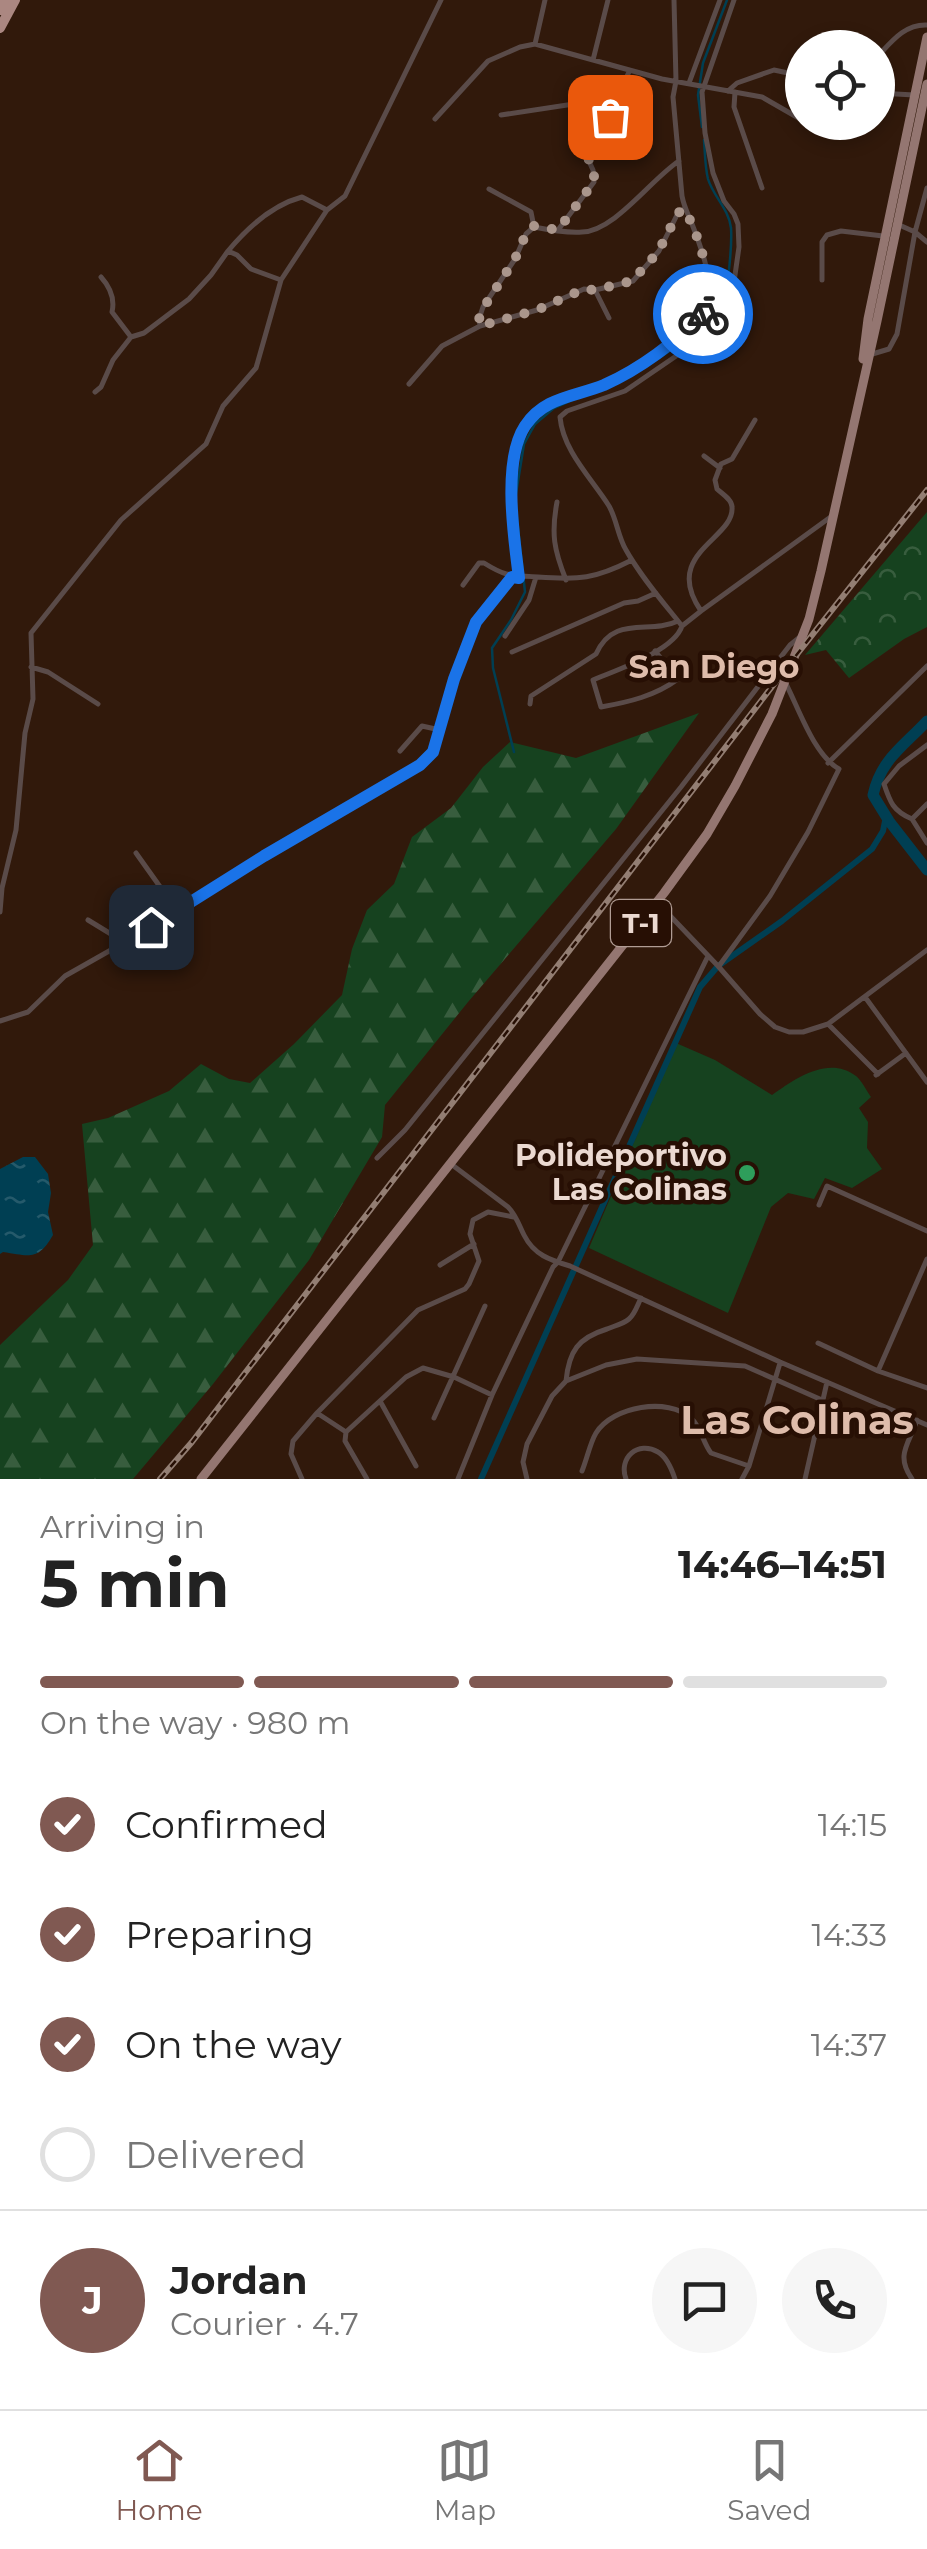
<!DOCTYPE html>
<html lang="en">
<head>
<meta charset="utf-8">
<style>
  :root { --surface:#fff; --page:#f6f6f6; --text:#222; --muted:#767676; --line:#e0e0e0; --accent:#805952 }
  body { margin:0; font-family:Montserrat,sans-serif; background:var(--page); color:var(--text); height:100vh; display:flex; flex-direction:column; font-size:38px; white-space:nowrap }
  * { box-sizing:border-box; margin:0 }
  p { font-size:32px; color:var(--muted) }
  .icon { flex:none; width:55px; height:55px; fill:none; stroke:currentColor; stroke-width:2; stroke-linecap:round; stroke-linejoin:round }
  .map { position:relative; height:1479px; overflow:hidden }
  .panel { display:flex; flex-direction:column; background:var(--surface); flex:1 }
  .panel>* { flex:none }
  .buttons { position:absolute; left:785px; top:30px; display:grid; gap:20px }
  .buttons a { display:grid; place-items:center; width:110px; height:110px; border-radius:50%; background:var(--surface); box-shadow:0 5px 15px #0003; font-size:50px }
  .pin { position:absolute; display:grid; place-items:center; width:85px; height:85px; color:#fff; margin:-42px; border-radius:20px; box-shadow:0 5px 15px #0006 }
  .courier { position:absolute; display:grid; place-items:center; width:100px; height:100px; margin:-50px; border:8px solid #1a73e8; border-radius:50%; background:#fff; color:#222; box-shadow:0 2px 12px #0007 }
  .summary em { font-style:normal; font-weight:700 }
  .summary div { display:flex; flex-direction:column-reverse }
  .summary { display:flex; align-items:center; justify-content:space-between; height:170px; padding:0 40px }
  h1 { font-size:65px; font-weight:700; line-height:75px }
  .bar { display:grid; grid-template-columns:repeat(4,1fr); gap:15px 10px; align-content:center; height:120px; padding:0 40px }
  .bar i { height:12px; border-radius:8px; background:var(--line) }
  .bar .active { background:var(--accent) }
  .bar p { grid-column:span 4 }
  .line { display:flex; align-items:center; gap:25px; padding:0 40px; border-top:2px solid var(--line) }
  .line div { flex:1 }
  .round { display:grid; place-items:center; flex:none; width:105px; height:105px; border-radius:52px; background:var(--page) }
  ol { padding:0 40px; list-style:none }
  li { display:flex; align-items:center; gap:30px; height:110px }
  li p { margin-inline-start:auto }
  li .icon { padding:10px; border-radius:50%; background:var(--accent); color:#fff; stroke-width:4 }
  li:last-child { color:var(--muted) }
  li i { width:55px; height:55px; border:5px solid var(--line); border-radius:50% }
  .menu { display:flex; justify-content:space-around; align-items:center; height:140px; border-top:2px solid var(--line); background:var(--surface); font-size:28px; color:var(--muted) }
  .menu a { display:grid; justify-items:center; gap:5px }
  .menu .active { color:var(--accent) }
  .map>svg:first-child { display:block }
</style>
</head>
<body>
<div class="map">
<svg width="927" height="1479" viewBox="0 0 927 1479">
  <defs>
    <pattern id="forest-firs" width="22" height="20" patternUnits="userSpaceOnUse" patternTransform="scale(2.5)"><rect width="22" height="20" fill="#16421f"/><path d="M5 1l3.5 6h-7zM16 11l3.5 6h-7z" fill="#385d3e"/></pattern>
    <pattern id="park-crowns" width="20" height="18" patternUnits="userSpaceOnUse" patternTransform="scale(2.5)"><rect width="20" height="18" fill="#16421f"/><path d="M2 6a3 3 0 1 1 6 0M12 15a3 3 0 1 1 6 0" fill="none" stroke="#385d3e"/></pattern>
    <pattern id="water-ripples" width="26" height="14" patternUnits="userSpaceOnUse" patternTransform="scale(2.5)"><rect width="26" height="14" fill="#003f53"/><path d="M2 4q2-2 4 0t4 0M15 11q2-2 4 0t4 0" fill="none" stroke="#255a6b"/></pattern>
  </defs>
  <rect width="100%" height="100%" fill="#31190b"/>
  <path fill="url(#forest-firs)" d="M 699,713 L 616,829 L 468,1002 L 385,1105 L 382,1137 L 309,1260 L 213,1384 L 133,1479 L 0,1479 L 0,1345 L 68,1280 L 93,1245 L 82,1124 L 108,1118 L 169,1091 L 201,1064 L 229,1079 L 250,1083 L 294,1044 L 342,995 L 352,949 L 367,910 L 394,884 L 412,837 L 451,808 L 483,767 L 510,742 L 576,758 Z"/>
  <path fill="url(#park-crowns)" d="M 927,512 L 927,627 L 904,639 L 849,678 L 826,650 L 805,655 Z"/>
  <path fill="#16421f" d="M 676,1043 L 715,1060 L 772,1095 C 795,1079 828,1055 856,1076 C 862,1081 866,1090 871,1097 L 859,1108 L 868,1122 L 867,1148 L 882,1169 L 852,1188 L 825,1178 L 814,1199 L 788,1193 L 771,1207 L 728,1313 L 589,1248 Z"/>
  <path fill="url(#water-ripples)" d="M 23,1157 L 35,1157 L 48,1174 L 51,1193 L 48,1212 L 53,1235 C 38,1261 30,1256 3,1252 L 0,1254 L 0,1169 Z"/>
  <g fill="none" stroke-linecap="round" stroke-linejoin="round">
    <path stroke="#003f53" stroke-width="2.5" d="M 702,127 L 698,95 L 703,63 L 727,0
      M 607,386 C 638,375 710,329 723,298 C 729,284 732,243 731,228 C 729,209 713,196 708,179 C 705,167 705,153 704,140
      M 514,752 L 493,668 L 492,648 L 511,620 L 525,592 L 515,500 L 524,444 L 535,424 L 554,408 L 590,392"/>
    <path stroke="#003f53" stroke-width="6" d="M 481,1479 L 700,987 L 718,966 L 782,921 L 872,849 L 883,831 L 886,816"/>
    <path stroke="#003f53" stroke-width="11" d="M 927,721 C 903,747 881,759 873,795 L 889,821 L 927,870"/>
    <path stroke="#5a4b49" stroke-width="5" d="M 535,44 L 545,0
      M 878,56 C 892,41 905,24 927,25
      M 593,60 L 608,0
      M 689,83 L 720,0
      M 728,91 L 737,83 L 774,70 L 802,76
      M 735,92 L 734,107 L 762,188
      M 878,93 L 914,95
      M 611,113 L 639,151
      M 501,115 L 600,100 L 620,90 L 629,72
      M 435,119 L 488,61 L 520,47 L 535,44 L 662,79 L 762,97 L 802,120
      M 489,189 L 531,212 L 534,227
      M 897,224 L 915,232 L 927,242
      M 534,227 C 549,230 567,233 582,232 C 615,231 651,179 679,161
      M 558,230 L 594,182 L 593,170 L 583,148 L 610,117 L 609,96
      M 228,251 C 248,227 272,205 302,197 L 327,210
      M 101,277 C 110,287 115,299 112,312 L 131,337
      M 822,280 L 822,242 L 827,235 L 841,231 L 883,236
      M 595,290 L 609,318
      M 480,326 L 479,319 L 483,307 L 515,259 L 526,234 L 534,227
      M 869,355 L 889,349 L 897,334 L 915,232 L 927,188
      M 409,384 L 442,346 L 480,326 L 537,310 L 584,289 L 595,290 L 633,281 L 659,251 L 678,213 L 684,209
      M 95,392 L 101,387 L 113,360 L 131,337 L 144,333 L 189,299 L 211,275 L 228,251 L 237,255 L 251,269 L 281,280
      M 755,420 L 732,459 L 721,464 L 715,480 L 717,489 C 722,494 732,499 732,507 C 735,539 661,553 701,611 L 832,516
      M 704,456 L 720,468
      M 557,502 C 551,534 554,550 566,580
      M 519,578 C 513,531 504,478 522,433 C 536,397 575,397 605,384 C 627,374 709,323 710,299 C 711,275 701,247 692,224 C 688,214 684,207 682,196 L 673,97 L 676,81 L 674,0
      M 463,585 L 479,563 L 484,563 C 508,578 512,575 538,577 C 579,580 595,579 632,560
      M 701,611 L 682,626 C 663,602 641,577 626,550 C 618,537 617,520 609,506 C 592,479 563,451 560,417 L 567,411 L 625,391 L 682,352 L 705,335 L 722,317 L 732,296 L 739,247 L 738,224 L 734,214 L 724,201 L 713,173 L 705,133 L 702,92 L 734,0
      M 505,636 L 529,600 L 536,577
      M 655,651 L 678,679 C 655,696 629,702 601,707 L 593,680 C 616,670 674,651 682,626
      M 512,652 L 624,603 L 638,601 L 656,593
      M 31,667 L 48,672 L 98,704
      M 530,704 L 531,696 L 596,654 C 614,614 649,635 678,621
      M 400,751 L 422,726 L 440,730
      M 828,763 L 927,666
      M 927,804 L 912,819 L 927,843
      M 912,819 C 893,811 890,802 884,784 L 899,766 L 927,745
      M 136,853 L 178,912
      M 657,902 L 718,966 L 760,1014 L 775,1027 L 789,1032 L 803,1032 L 828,1024 L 927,950
      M 0,912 L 2,888 L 16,830 L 25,733 L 33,699 L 31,633 L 121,520 L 206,444 L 223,406 L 256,368 L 281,280 L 327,210 L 345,196 L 441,0
      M 88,920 L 124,942
      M 719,966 L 770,896 L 808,832 L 839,769 C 814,755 799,709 786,684
      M 865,997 L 927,1082
      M 0,1021 L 28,1012 L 65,976 L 178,912 L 264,856 L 420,765 L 433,753 L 454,679 L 476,622 L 512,577
      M 828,1024 L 878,1074
      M 876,1075 L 906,1053
      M 377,1158 L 405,1130 L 681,787 L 790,645 L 800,637
      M 451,1164 L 508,1207 C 516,1215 519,1225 524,1235 C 534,1255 550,1260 570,1266 L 780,1362 L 927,1425
      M 819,1205 L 827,1186 L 927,1231
      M 440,1265 L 474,1244
      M 818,1343 L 878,1371 L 927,1388
      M 878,1371 L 927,1259
      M 566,1381 C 569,1351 578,1338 607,1329 C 614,1326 623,1324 629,1319 C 635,1314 637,1306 641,1298
      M 380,1401 L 416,1466
      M 317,1413 L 346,1432 L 345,1441 L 367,1479
      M 434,1418 L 485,1306
      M 346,1432 L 406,1377 L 423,1368 L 454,1377 L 492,1395
      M 582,1471 C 587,1459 590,1443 596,1433 C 613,1406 668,1397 691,1418 C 701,1427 703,1443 711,1453 L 749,1466
      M 302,1479 L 291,1454 L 293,1441 L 317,1413 L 418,1310 L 465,1289 L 469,1284 L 479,1261 L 470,1234 L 473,1220 L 488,1212 L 514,1217
      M 458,1479 L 492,1395 L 553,1267 L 558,1262 L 708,956
      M 527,1479 L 523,1462 L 527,1444 L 552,1396 L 566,1381 L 606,1365 L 637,1359 L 745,1366 L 822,1400
      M 626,1479 C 618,1458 638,1440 658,1452 C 667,1457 672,1470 675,1479
      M 742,1479 L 749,1466 L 780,1363
      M 805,1479 L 827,1382
      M 912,1479 C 895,1455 909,1444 917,1420"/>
    <path stroke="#947671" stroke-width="9" d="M 863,359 L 868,319 L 927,37
      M 201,1479 L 664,893 L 707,834 L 735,786 L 772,714 L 809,619 L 821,571 L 877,321 L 927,84"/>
    <path stroke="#ab8781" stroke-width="10" d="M 0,10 L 5,0
      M 0,28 L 15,0"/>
    <defs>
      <path id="rail" d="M 160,1479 L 192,1442 L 794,658 L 927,490"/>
    </defs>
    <use href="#rail" stroke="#937e73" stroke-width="6"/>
    <use href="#rail" stroke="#270f04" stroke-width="2.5" stroke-dasharray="8" stroke-linecap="butt"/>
  </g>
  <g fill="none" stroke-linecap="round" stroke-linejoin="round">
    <path stroke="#aa968c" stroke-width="10" stroke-dasharray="0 18" d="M 610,117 L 583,148 L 594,170 L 594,182 L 558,230 L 534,226 L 526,234 L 515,259 L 484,307 L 479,319 L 480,326 L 537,310 L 584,289 L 595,290 L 632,281 L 658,252 L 678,213 L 684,209 C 697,229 719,294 703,314"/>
    <path stroke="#1a73e8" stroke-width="12" d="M 151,927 L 264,856 L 420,765 L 433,752 L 454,679 L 476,622 L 512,577 L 519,578 C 514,538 502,461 525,426 C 544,397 574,397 604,385 C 640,369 676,342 703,314"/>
  </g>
  <circle fill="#2e9e5b" stroke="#270f04" stroke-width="4" cx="747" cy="1173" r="10"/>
  <g text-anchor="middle" stroke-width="9" stroke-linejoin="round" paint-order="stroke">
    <rect fill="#270f04" stroke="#b09c94" stroke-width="2.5" x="611" y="900" width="60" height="46" rx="8"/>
    <g font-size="28" font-weight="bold" fill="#ebd9d1">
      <text x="641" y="933">T-1</text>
    </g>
    <g font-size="30" font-weight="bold" fill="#ebd9d1" stroke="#270f04" text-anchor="end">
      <text x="727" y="1166">Polideportivo<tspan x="727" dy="34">Las Colinas</tspan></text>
    </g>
    <g font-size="32" font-weight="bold" fill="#debcab" stroke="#270f04">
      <text x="714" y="678">San Diego</text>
    </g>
    <g font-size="40" font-weight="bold" fill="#debcab" stroke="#270f04">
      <text x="797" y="1434">Las Colinas</text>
    </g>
  </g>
</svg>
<div class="buttons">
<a><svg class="icon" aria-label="locate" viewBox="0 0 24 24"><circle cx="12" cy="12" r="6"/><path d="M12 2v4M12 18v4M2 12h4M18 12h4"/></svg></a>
</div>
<div class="pin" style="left:610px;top:117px;background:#ea580c"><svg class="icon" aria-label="bag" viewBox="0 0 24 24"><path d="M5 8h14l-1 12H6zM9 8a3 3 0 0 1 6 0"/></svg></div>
<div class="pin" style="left:151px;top:927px;background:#1f2937"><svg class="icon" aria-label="home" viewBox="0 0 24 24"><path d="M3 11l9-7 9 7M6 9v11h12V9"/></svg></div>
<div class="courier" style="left:703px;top:314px"><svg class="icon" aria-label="bike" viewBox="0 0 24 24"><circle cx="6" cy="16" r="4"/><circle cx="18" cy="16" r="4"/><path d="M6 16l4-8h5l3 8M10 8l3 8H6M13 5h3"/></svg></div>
</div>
<section class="panel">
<div class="summary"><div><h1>5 min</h1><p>Arriving in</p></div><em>14:46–14:51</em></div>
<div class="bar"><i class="active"></i><i class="active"></i><i class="active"></i><i></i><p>On the way · 980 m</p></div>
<ol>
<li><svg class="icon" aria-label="check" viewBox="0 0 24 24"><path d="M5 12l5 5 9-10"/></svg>Confirmed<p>14:15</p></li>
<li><svg class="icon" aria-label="check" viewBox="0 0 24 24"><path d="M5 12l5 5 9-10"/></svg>Preparing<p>14:33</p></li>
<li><svg class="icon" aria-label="check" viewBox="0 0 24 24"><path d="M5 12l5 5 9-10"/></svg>On the way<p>14:37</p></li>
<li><i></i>Delivered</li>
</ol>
<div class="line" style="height:180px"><b class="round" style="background:var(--accent);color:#fff">J</b><div><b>Jordan</b><p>Courier · 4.7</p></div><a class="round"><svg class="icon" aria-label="chat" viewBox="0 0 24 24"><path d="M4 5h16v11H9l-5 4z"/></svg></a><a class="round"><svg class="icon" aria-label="phone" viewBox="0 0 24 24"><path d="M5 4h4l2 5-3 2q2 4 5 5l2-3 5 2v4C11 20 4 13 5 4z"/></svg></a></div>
</section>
<nav class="menu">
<a class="active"><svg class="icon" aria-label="home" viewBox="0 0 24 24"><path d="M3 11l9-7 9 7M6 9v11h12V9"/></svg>Home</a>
<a><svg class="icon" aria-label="map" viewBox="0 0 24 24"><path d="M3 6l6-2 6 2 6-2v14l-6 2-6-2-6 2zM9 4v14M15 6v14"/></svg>Map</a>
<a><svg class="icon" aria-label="saved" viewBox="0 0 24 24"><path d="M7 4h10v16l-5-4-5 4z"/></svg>Saved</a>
</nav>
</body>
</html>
